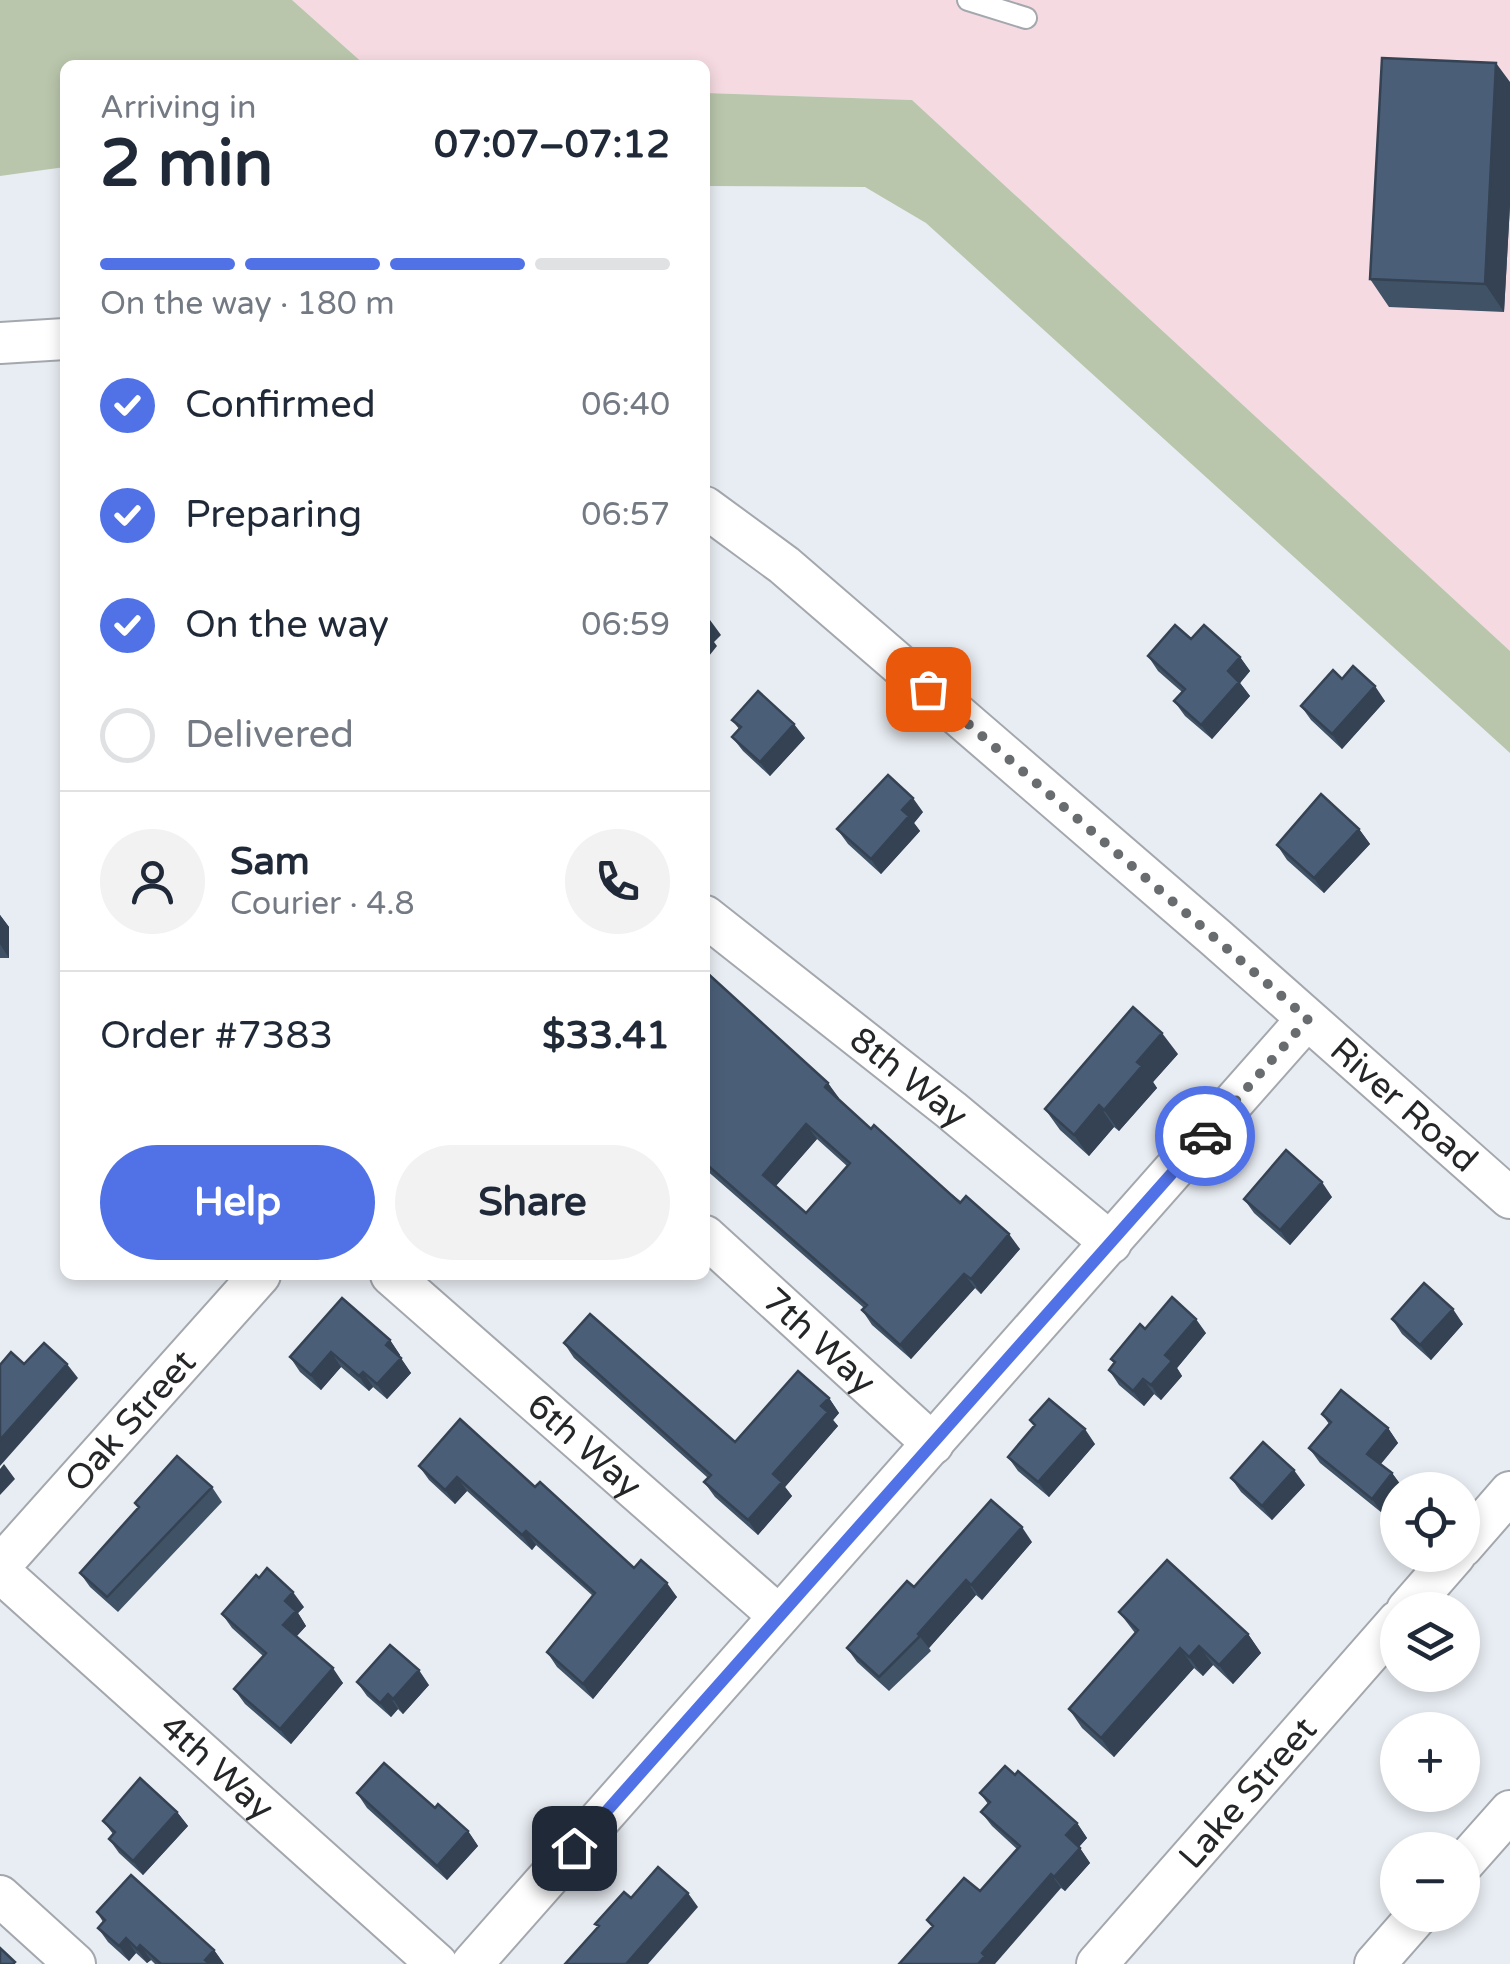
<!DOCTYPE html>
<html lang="en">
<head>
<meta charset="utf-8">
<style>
  :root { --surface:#fff; --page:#f2f2f3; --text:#1f2937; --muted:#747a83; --line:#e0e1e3; --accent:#5172e6 }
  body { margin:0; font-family:"Varela Round",sans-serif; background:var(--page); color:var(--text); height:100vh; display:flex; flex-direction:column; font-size:38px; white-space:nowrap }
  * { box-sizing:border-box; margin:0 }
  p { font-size:32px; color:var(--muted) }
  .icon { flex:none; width:55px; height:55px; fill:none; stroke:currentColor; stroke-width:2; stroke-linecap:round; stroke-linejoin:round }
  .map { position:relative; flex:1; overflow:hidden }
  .drawer { position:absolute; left:60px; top:60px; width:650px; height:1220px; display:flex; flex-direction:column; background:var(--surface); border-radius:15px; box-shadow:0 5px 15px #0003 }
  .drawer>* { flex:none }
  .tools { position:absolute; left:1380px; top:1472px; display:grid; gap:20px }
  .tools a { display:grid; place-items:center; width:100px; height:100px; border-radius:50%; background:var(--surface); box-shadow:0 5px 15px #0003; font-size:50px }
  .pin { position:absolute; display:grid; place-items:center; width:85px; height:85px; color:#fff; margin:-42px; border-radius:20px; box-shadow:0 5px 15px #0006 }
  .courier { position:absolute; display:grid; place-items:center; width:100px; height:100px; margin:-50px; border:8px solid #5172e6; border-radius:50%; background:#fff; color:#222; box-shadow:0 2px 12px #0007 }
  .overview em { font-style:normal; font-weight:800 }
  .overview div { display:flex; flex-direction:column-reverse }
  .overview { display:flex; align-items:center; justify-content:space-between; height:170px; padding:0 40px }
  h1 { font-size:65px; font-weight:800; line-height:75px }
  .bar { display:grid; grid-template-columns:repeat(4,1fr); gap:15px 10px; align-content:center; height:120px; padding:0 40px }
  .bar i { height:12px; border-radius:8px; background:var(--line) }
  .bar .on { background:var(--accent) }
  .bar p { grid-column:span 4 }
  .line { display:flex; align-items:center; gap:25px; padding:0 40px; border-top:2px solid var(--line) }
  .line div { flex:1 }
  .round { display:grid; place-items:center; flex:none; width:105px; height:105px; border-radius:52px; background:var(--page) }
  ol { padding:0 40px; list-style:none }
  li { display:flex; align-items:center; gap:30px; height:110px }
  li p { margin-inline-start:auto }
  li .icon { padding:10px; border-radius:50%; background:var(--accent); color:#fff; stroke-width:4 }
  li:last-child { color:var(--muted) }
  li i { width:55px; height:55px; border:5px solid var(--line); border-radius:50% }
  .button { display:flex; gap:20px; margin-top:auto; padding:20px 40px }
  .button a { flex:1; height:115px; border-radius:60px; background:var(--accent); color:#fff; font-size:40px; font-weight:800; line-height:115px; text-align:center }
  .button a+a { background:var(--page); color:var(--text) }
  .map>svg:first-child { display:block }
</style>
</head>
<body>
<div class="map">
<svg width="1510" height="1964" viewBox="0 0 1510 1964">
  <rect width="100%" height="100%" fill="#e8edf3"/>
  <path fill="#f5dbe1" d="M 292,0 L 1510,0 L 1510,651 L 912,100 L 705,93 L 705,65 L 365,65 Z"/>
  <path fill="#bac6ac" d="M 0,0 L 292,0 L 365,65 L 65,65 L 65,167 L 0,176 Z
    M 705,93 L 912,100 L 1510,651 L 1510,753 L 926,223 L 865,187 L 705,186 Z"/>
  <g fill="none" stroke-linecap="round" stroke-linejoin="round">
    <defs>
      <path id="lane" d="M 968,0 L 1026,18"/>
      <g id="street">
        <path d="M 0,343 L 65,339"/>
        <path id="s1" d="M 705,507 L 784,565 L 1215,937 L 1510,1198"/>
        <path id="s2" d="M 705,916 L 951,1110 L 1111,1243"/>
        <path id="s3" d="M 705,1236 L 933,1444"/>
        <path id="s4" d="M 391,1275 L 779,1616"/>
        <path d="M 1462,1547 L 1510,1492"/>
        <path id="s5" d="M 0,1566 L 260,1275"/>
        <path id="s6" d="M 0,1572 L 437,1964"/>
        <path d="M 1407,1610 L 1455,1555"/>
        <path d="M 1462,1865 L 1510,1811"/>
        <path d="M 0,1896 L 75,1964"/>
        <path d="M 472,1964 L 1307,1019"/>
        <path id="s7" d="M 1097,1964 L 1398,1621"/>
        <path d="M 1375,1964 L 1418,1915"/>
      </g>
    </defs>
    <use href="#lane" stroke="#a4a8ae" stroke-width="24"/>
    <use href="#street" stroke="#a4a8ae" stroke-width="44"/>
    <use href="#lane" stroke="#fff" stroke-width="20"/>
    <use href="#street" stroke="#fff" stroke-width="40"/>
  </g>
  <path fill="#405266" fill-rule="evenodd" d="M 1510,82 L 1510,205 L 1504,312 L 1389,307 L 1370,279 Z
    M 1191,639 L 1240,657 L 1250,671 L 1240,683 L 1250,696 L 1212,739 L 1185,716 L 1174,701 L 1182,692 L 1158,671 L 1148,656 Z
    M 1342,679 L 1385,701 L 1342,749 L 1311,720 L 1301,706 Z
    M 732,720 L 805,738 L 770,776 L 743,751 L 732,737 L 739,729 Z
    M 923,812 L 914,823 L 920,831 L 881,874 L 848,844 L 837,829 Z
    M 1359,829 L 1370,844 L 1324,893 L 1287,860 L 1277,845 Z
    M 0,915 L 9,927 L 9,958 L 0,958 Z
    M 705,971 L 828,1083 L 838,1099 L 871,1129 L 1020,1249 L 981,1294 L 975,1288 L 911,1359 L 872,1325 L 862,1310 L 864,1308 L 705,1169 ZM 817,1139 L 847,1166 L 806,1213 L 776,1186 Z
    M 1178,1054 L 1153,1082 L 1157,1088 L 1119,1131 L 1114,1127 L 1089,1156 L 1060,1130 L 1045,1109 Z
    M 1332,1197 L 1290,1245 L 1254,1213 L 1244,1199 Z
    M 1392,1319 L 1463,1324 L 1431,1360 L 1402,1334 Z
    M 1145,1329 L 1206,1333 L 1177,1368 L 1182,1376 L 1161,1400 L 1154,1394 L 1144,1406 L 1119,1385 L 1109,1370 L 1114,1364 L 1111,1359 Z
    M 390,1340 L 400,1355 L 399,1356 L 411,1373 L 387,1399 L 373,1387 L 369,1391 L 341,1367 L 321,1390 L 300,1372 L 290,1357 Z
    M 564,1343 L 735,1442 L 829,1398 L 839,1413 L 833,1420 L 838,1426 L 785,1487 L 792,1496 L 758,1535 L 715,1497 L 704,1482 L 708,1478 L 574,1358 Z
    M 1322,1414 L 1388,1428 L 1398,1443 L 1381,1464 L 1392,1473 L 1403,1488 L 1382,1513 L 1320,1463 L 1309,1448 L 1329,1424 Z
    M 1030,1420 L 1095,1444 L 1049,1497 L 1018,1471 L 1008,1457 L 1034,1426 Z
    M 419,1466 L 535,1487 L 634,1568 L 677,1597 L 593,1699 L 557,1667 L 547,1652 L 593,1596 L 536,1545 L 532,1550 L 467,1491 L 455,1504 L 429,1480 Z
    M 1231,1478 L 1305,1485 L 1272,1520 L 1241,1492 Z
    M 212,1487 L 222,1502 L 118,1612 L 90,1587 L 80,1573 L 138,1508 L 135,1503 Z
    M 1032,1542 L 982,1600 L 976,1595 L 929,1648 L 931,1651 L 889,1691 L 857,1662 L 847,1648 L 914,1587 Z
    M 304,1607 L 298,1613 L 306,1626 L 296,1637 L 343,1683 L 291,1744 L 245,1704 L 234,1689 L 263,1656 L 232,1628 L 222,1614 Z
    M 1119,1612 L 1248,1634 L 1261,1653 L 1233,1684 L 1213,1665 L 1203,1676 L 1194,1668 L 1114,1757 L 1082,1728 L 1069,1709 L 1135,1633 Z
    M 357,1682 L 429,1685 L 403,1714 L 398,1709 L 391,1717 L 367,1696 Z
    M 357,1793 L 435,1808 L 468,1831 L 478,1846 L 447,1880 L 367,1808 Z
    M 980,1793 L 1077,1823 L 1087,1838 L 1079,1847 L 1090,1863 L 1065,1891 L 1061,1888 L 932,1927 L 927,1920 L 980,1891 L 1018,1850 L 992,1826 L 981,1812 L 988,1804 Z
    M 177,1812 L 188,1826 L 143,1875 L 119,1853 L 109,1839 L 113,1834 L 103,1821 Z
    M 97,1912 L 214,1950 L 224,1964 L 155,1964 L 151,1960 L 147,1963 L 136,1953 L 129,1961 L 108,1942 L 98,1928 L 103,1922 Z"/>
  <path fill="#344253" d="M 1496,63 L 1510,82 L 1510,205 L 1504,312 L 1485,284 Z
    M 710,620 L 721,635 L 714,642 L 717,646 L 705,661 L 705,626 Z
    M 1240,657 L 1250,671 L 1240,683 L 1250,696 L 1212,739 L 1201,725 L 1228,671 Z
    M 1375,686 L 1385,701 L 1342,749 L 1332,734 Z
    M 794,724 L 805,738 L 770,776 L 760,762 Z
    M 913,798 L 923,812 L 914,823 L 920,831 L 881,874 L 871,859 L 902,810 Z
    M 1359,829 L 1370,844 L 1324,893 L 1314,878 Z
    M 0,915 L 9,927 L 9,958 L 0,944 Z
    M 1162,1033 L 1178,1054 L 1153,1082 L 1157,1088 L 1119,1131 L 1104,1110 L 1137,1062 Z
    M 828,1083 L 839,1098 L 835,1101 L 825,1087 Z
    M 1099,1105 L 1114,1127 L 1089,1156 L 1074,1135 Z
    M 806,1124 L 817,1139 L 773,1189 L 763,1175 Z
    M 1322,1182 L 1332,1197 L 1290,1245 L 1280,1230 Z
    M 1009,1234 L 1020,1249 L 981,1294 L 971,1279 Z
    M 964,1274 L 975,1288 L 911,1359 L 900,1345 Z
    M 1453,1309 L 1463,1324 L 1431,1360 L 1420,1345 Z
    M 1196,1319 L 1206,1333 L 1177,1368 L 1182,1376 L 1161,1400 L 1151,1385 L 1165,1355 Z
    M 390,1340 L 400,1355 L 396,1360 L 386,1345 Z
    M 331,1352 L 341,1367 L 321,1390 L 311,1375 Z
    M 401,1358 L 411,1373 L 387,1399 L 377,1384 Z
    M 67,1364 L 78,1378 L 0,1466 L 0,1440 Z
    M 363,1372 L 373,1387 L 369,1391 L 359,1376 Z
    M 1143,1379 L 1154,1394 L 1144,1406 L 1133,1391 Z
    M 829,1398 L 839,1413 L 833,1420 L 838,1426 L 785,1487 L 792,1496 L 758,1535 L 748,1520 L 773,1474 Z
    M 1388,1428 L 1398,1443 L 1377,1468 L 1367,1454 Z
    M 1085,1429 L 1095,1444 L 1049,1497 L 1038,1482 Z
    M 4,1464 L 15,1479 L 0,1495 L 0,1469 Z
    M 1294,1470 L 1305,1485 L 1272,1520 L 1262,1506 Z
    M 1392,1473 L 1403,1488 L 1398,1490 L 1398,1495 L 1382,1513 L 1372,1499 Z
    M 457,1477 L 467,1491 L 455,1504 L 445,1490 Z
    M 1022,1527 L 1032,1542 L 982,1600 L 971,1585 Z
    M 526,1531 L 536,1545 L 532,1550 L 522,1535 Z
    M 966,1580 L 976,1595 L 929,1648 L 918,1634 Z
    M 667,1583 L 677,1597 L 593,1699 L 583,1684 Z
    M 293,1592 L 304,1607 L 298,1613 L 306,1626 L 293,1640 L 283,1625 L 285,1601 Z
    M 1248,1634 L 1261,1653 L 1233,1684 L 1219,1665 Z
    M 1199,1646 L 1213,1665 L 1203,1676 L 1189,1657 Z
    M 1180,1648 L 1194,1668 L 1114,1757 L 1101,1738 Z
    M 333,1668 L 343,1683 L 291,1744 L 280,1729 Z
    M 419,1670 L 429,1685 L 403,1714 L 393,1699 Z
    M 388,1694 L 398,1709 L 391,1717 L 380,1703 Z
    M 177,1812 L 188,1826 L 143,1875 L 133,1861 Z
    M 1077,1823 L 1087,1838 L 1076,1850 L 1066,1835 Z
    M 468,1831 L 478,1846 L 447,1880 L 437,1866 Z
    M 1080,1848 L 1090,1863 L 1065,1891 L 1054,1877 Z
    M 1051,1874 L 1061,1888 L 995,1964 L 978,1964 L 982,1953 Z
    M 688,1893 L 698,1907 L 648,1964 L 626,1964 Z
    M 126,1938 L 136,1953 L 129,1961 L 119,1946 Z
    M 140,1945 L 151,1960 L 147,1963 L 137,1949 Z
    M 214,1950 L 224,1964 L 209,1964 L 205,1960 Z"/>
  <path fill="#4a5f77" stroke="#344253" stroke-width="2.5" fill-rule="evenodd" d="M 1382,58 L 1496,63 L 1485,284 L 1370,279 Z
    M 1175,625 L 1191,639 L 1204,625 L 1240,657 L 1228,671 L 1239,682 L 1201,725 L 1174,701 L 1185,689 L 1148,656 Z
    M 1353,666 L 1375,686 L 1332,734 L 1301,706 L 1333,670 L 1342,679 Z
    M 758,691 L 794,724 L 760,762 L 732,737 L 741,727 L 732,720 Z
    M 888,775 L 913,798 L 902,810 L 909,816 L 871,859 L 837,829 Z
    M 1321,794 L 1359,829 L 1314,878 L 1277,845 Z
    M 705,971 L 828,1083 L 825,1087 L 871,1129 L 874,1125 L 960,1203 L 966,1196 L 1009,1234 L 971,1279 L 964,1274 L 900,1345 L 862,1310 L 867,1305 L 705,1163 ZM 806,1124 L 850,1163 L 806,1213 L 763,1175 Z
    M 1133,1007 L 1162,1033 L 1137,1062 L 1142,1066 L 1104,1110 L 1099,1105 L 1074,1135 L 1045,1109 Z
    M 1286,1150 L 1322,1182 L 1280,1230 L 1244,1199 Z
    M 1424,1283 L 1453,1309 L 1420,1345 L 1392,1319 Z
    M 1172,1297 L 1196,1319 L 1165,1355 L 1172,1361 L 1151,1385 L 1143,1379 L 1133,1391 L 1109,1370 L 1115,1362 L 1111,1359 L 1140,1324 L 1145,1329 Z
    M 342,1298 L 390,1340 L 386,1345 L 401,1358 L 377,1384 L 363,1372 L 359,1376 L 331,1352 L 311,1375 L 290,1357 Z
    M 590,1314 L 735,1442 L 798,1371 L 829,1398 L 821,1406 L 828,1412 L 773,1474 L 782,1482 L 748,1520 L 704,1482 L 711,1475 L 564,1343 Z
    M 44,1343 L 67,1364 L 0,1440 L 0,1365 L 11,1352 L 24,1364 Z
    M 1341,1390 L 1388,1428 L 1367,1454 L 1392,1473 L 1372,1499 L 1309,1448 L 1331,1422 L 1322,1414 Z
    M 1049,1399 L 1085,1429 L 1038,1482 L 1008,1457 L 1035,1425 L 1030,1420 Z
    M 460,1419 L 535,1487 L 540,1482 L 634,1568 L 641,1560 L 667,1583 L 583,1684 L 547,1652 L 595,1593 L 526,1531 L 522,1535 L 457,1477 L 445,1490 L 419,1466 Z
    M 1263,1442 L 1294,1470 L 1262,1506 L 1231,1478 Z
    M 177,1456 L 212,1487 L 107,1597 L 80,1573 L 139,1507 L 135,1503 Z
    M 991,1500 L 1022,1527 L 971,1585 L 966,1580 L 918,1634 L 920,1636 L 879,1677 L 847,1648 L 907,1581 L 914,1587 Z
    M 1167,1560 L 1248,1634 L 1219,1665 L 1199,1646 L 1189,1657 L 1180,1648 L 1101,1738 L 1069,1709 L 1138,1630 L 1119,1612 Z
    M 267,1568 L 293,1592 L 285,1601 L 296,1611 L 283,1625 L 333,1668 L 280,1729 L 234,1689 L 266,1653 L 222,1614 L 256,1575 L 259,1578 Z
    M 390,1645 L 419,1670 L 393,1699 L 388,1694 L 380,1703 L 357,1682 Z
    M 384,1763 L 435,1808 L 438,1804 L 468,1831 L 437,1866 L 357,1793 Z
    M 1005,1766 L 1015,1775 L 1018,1771 L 1077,1823 L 1066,1835 L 1080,1848 L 1054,1877 L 1051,1874 L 982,1953 L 985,1956 L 978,1964 L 899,1964 L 933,1926 L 927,1920 L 964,1878 L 980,1891 L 1020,1846 L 981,1812 L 990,1802 L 980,1793 Z
    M 140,1778 L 177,1812 L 133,1861 L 109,1839 L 115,1832 L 103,1821 Z
    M 658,1867 L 688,1893 L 626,1964 L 565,1964 L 599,1926 L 595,1924 L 624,1892 L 631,1898 Z
    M 131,1875 L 214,1950 L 205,1960 L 210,1964 L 161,1964 L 140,1945 L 137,1949 L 126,1938 L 119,1946 L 98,1928 L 105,1920 L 97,1912 Z
    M 0,1948 L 15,1962 L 13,1964 L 0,1964 Z"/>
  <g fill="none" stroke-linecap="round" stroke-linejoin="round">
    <path stroke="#696c6f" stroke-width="10" stroke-dasharray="0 18" d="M 928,689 L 1308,1019 L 1205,1136"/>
    <path stroke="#5172e6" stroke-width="12" d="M 574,1848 L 1205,1136"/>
  </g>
  <g text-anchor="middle" stroke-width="10" stroke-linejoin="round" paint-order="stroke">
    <g font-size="35" fill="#242628" stroke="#e8edf3">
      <text dy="12" stroke="none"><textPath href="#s2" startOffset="260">8th Way</textPath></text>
      <text dy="12" stroke="none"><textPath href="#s1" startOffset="920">River Road</textPath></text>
      <text dy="12" stroke="none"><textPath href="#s3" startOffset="155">7th Way</textPath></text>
      <text dy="12" stroke="none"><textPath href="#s5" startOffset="195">Oak Street</textPath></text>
      <text dy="12" stroke="none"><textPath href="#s4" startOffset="258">6th Way</textPath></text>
      <text dy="12" stroke="none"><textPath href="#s6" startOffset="292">4th Way</textPath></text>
      <text dy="12" stroke="none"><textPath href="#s7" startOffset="228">Lake Street</textPath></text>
    </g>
  </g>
</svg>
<div class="tools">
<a><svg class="icon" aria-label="locate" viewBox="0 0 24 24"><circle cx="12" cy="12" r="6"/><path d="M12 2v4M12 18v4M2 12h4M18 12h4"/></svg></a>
<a><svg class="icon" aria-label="layers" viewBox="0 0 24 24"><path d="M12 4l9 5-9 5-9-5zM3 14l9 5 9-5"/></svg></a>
<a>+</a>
<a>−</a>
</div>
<div class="pin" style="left:928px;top:689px;background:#ea580c"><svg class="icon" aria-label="bag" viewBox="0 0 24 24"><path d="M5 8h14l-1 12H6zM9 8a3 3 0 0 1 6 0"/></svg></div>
<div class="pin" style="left:574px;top:1848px;background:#1f2937"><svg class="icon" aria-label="home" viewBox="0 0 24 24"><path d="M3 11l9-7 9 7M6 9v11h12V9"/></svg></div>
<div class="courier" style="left:1205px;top:1136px"><svg class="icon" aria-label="car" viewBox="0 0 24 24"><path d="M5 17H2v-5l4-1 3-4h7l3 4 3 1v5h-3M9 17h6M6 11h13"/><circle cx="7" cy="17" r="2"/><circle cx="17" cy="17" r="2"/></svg></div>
<section class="drawer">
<div class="overview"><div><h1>2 min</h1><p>Arriving in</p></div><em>07:07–07:12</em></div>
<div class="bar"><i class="on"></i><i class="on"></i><i class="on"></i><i></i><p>On the way · 180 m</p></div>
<ol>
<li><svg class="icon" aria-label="check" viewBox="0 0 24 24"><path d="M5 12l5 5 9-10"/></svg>Confirmed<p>06:40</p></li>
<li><svg class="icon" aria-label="check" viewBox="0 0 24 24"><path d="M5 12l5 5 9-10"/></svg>Preparing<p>06:57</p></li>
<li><svg class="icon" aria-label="check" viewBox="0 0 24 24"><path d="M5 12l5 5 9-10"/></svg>On the way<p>06:59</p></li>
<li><i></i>Delivered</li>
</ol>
<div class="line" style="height:180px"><a class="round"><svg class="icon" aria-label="person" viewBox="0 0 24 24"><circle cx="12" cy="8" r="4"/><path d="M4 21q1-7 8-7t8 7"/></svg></a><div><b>Sam</b><p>Courier · 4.8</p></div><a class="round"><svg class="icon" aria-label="phone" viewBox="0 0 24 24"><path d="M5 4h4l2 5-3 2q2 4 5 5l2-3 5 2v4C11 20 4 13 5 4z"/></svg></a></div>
<div class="line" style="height:130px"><div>Order #7383</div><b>$33.41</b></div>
<div class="button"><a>Help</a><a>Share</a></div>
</section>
</div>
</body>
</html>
